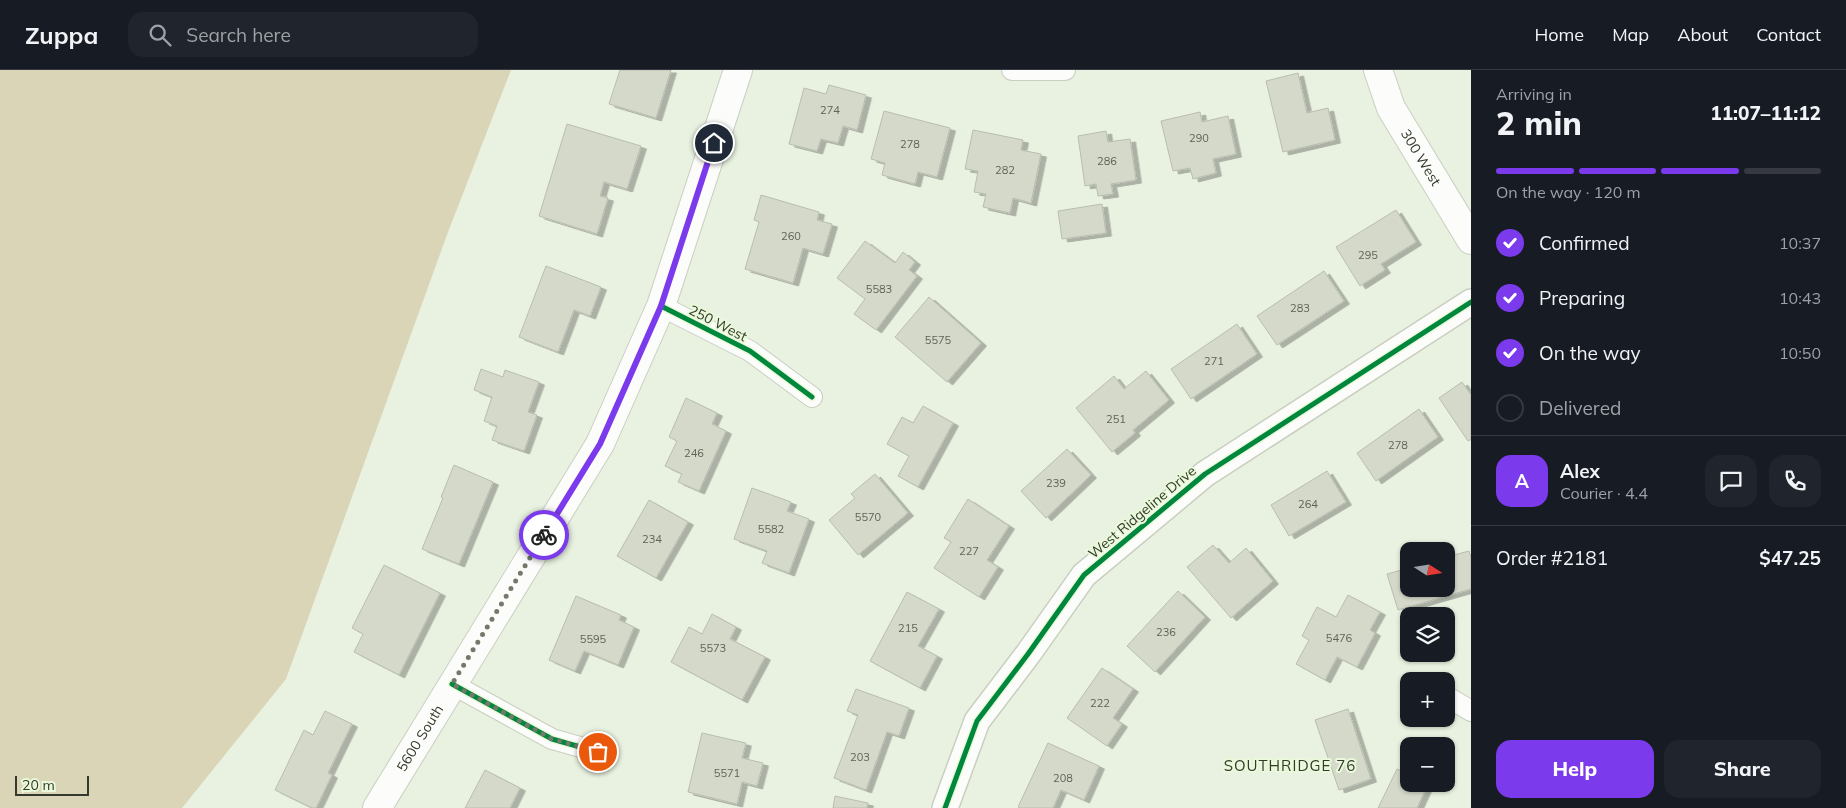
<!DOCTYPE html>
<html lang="en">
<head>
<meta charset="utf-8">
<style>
  :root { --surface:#171b24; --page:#20242c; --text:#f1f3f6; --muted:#9ea1a6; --line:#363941; --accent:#7c3aed }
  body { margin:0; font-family:Mulish,sans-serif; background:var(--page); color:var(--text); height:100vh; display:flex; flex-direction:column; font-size:19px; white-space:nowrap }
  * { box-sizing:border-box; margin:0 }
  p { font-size:16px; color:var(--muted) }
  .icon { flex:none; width:28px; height:28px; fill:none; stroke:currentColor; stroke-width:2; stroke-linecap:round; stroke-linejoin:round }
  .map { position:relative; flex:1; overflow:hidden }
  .drawer { display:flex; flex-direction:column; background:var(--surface); width:375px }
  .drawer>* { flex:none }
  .needle { width:32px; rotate:102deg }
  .buttons { position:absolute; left:1400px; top:472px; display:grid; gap:10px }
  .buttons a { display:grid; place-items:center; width:55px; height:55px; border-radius:10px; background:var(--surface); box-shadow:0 1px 4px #0004; font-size:25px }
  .scale { position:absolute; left:15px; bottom:12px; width:74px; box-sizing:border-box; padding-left:5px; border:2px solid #333a2d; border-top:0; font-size:14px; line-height:18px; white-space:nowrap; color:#333a2d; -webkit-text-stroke:4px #e9f9d9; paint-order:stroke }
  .pin { position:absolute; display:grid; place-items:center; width:42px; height:42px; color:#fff; margin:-21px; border:2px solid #fff; border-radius:50%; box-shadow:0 1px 5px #0007 }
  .courier { position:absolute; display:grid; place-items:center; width:50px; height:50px; margin:-25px; border:4px solid #7c3aed; border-radius:50%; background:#fff; color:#222; box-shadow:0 1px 6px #0007 }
  .overview em { font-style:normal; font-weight:800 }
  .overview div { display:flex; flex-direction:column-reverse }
  .overview { display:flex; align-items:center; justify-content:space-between; height:85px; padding:0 25px }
  h1 { font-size:32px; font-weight:800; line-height:38px }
  .bar { display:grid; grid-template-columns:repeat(4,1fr); gap:8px 5px; align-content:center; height:60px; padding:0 25px }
  .bar i { height:6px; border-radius:4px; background:var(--line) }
  .bar .current { background:var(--accent) }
  .bar p { grid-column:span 4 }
  .line { display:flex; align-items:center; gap:12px; padding:0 25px; border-top:1px solid var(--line) }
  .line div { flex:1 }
  .round { display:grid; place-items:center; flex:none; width:52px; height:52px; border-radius:15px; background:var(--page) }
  ol { padding:0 25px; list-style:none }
  li { display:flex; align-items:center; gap:15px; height:55px }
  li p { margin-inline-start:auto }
  li .icon { padding:5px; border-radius:50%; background:var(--accent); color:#fff; stroke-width:4 }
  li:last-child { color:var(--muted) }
  li i { width:28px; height:28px; border:2px solid var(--line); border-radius:50% }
  .cta { display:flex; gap:10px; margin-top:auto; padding:10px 25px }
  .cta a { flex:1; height:58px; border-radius:15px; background:var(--accent); color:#fff; font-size:20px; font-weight:800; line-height:58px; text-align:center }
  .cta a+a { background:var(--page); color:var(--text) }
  header { display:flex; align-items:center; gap:30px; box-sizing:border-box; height:70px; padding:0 25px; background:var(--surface); border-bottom:1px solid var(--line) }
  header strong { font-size:24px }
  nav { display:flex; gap:28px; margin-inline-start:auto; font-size:18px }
  .search { width:350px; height:45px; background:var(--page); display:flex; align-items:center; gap:12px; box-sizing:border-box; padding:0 18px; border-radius:15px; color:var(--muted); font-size:19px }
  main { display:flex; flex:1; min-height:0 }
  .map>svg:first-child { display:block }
</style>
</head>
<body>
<header>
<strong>Zuppa</strong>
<div class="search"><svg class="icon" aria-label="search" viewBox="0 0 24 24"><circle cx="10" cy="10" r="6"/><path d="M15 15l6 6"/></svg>Search here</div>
<nav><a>Home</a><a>Map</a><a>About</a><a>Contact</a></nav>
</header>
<main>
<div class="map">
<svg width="1471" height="738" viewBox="0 0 1471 738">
  <defs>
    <filter id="shadow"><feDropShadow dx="5.5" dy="3" stdDeviation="0" flood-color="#0004"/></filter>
  </defs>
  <rect width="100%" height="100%" fill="#e9f2e0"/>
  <path fill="#d9d5b6" d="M 0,0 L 511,0 L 448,162 L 286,609 L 182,738 L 0,738 Z"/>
  <path fill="#d4d9ca" stroke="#b9bdaf" filter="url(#shadow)" d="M 620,0 L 671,0 L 656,48 L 609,34 Z
    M 1298,3 L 1307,43 L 1328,38 L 1335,70 L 1283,82 L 1266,11 Z
    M 829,15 L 866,25 L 857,60 L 843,56 L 838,73 L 821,69 L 817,81 L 789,74 L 804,18 L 826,24 Z
    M 884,41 L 950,58 L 937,107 L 918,102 L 915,114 L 882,105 L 885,93 L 871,89 Z
    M 1200,42 L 1202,52 L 1228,46 L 1236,84 L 1213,89 L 1216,103 L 1193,109 L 1190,98 L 1173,101 L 1161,51 Z
    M 567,54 L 641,76 L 627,119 L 604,112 L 600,126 L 608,128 L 597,164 L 539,146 Z
    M 973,60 L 1023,70 L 1021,80 L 1041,84 L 1031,133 L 1013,128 L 1010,143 L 983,137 L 986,124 L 974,122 L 978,101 L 965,99 Z
    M 1106,61 L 1108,72 L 1130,69 L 1136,110 L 1111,114 L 1113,124 L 1098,126 L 1096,114 L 1085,116 L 1078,66 Z
    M 761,125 L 819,142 L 817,150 L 832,154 L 823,184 L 803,178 L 793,213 L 745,199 L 759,152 L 754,150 Z
    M 1102,134 L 1106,163 L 1062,169 L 1058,141 Z
    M 1396,140 L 1416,172 L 1381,194 L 1385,200 L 1360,216 L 1336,177 Z
    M 865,171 L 895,193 L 903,182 L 915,192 L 909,200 L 917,206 L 876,260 L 854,244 L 865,229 L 837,208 Z
    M 546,196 L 601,217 L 590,246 L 574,240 L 558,282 L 519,267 Z
    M 1324,201 L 1344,231 L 1277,275 L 1257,246 Z
    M 929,227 L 981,273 L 947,312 L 895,267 Z
    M 1237,254 L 1257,284 L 1191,329 L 1171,299 Z
    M 481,299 L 503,307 L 505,300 L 539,312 L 528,342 L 537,345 L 524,381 L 492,370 L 497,356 L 484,351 L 492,327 L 474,320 Z
    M 1146,301 L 1169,330 L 1133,360 L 1135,363 L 1112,382 L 1076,338 L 1114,306 L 1124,319 Z
    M 1462,312 L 1471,325 L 1471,369 L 1468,371 L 1439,328 Z
    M 686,328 L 717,343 L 712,354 L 726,361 L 699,421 L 678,412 L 682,404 L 665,396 L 677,371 L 669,367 Z
    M 923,336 L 953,353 L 918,417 L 898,406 L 909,386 L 887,374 L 902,347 L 913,353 Z
    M 1419,339 L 1438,367 L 1376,411 L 1357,383 Z
    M 1067,379 L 1091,405 L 1046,448 L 1021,421 Z
    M 454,395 L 493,412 L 459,494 L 422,479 L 443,428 L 441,427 Z
    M 1327,401 L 1346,432 L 1289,466 L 1271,435 Z
    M 875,404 L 908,443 L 858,485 L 829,450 L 855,428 L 851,424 Z
    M 752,418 L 791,432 L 787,441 L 809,449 L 789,503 L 762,493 L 767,481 L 734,469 Z
    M 968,429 L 1009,456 L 987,490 L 998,497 L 979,527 L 934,498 L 951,472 L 944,468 Z
    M 649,430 L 688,452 L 656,508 L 617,486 Z
    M 1213,475 L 1229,493 L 1246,478 L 1273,511 L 1231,548 L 1187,497 Z
    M 1469,481 L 1471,487 L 1471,519 L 1398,540 L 1387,504 L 1409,498 L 1409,519 L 1446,519 L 1446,487 Z
    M 384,495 L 440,523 L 399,605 L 354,582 L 363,564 L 352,558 Z
    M 1178,521 L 1205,547 L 1155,602 L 1127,576 Z
    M 907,522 L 939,539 L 918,576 L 937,586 L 920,618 L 870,591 Z
    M 1348,525 L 1380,542 L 1370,560 L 1375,563 L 1357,597 L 1337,587 L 1325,610 L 1296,594 L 1309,570 L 1302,566 L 1317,537 L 1336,547 Z
    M 576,526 L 621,545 L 619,550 L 634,557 L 618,595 L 584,581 L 575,601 L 549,590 Z
    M 712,544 L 736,557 L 730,569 L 765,587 L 742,630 L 671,592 L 689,557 L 702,564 Z
    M 1102,598 L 1133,619 L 1113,648 L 1122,654 L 1107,676 L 1067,648 Z
    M 856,619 L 909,638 L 899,666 L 887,662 L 866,720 L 834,708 L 858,645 L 847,641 Z
    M 1348,639 L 1371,709 L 1339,720 L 1315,650 Z
    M 325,641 L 352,654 L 328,703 L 332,705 L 316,738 L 312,738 L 275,720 L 304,660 L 313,665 Z
    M 702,663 L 746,673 L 742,688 L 763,693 L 757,716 L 742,712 L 737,734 L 688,722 Z
    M 1048,673 L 1099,696 L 1084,730 L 1061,720 L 1053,738 L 1020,738 L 1018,737 Z
    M 1397,699 L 1409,705 L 1409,714 L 1428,714 L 1417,738 L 1378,738 Z
    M 485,700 L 520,718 L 510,738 L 465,738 Z
    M 835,726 L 868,733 L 867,738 L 833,738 Z"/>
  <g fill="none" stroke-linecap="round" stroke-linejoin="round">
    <defs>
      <path id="minor" d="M 1012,0 L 1065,0
        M 661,236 L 750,281 L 812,327
        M 452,614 L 552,669 L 598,682
        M 1446,626 L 1471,641"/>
      <path id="tertiary" d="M 945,738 L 977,651 L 1028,584 L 1084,505 L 1205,404 L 1471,232"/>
      <g id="secondary">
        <path id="s1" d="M 1378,0 L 1391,38 L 1471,170"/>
        <path id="s2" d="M 377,738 L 600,374 L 661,236 L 738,0"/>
      </g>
    </defs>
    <use href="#minor" stroke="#c8cfc1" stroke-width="22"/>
    <use href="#tertiary" stroke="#c8cfc1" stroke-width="28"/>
    <use href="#secondary" stroke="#c8cfc1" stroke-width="30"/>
    <use href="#minor" stroke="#fcfdfa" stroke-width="20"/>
    <use href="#tertiary" stroke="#fcfdfa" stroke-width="25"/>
    <use href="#secondary" stroke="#fcfdfa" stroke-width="28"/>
    <defs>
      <path id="cycleway" d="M 661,236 L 750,281 L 812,327
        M 452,614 L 552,669 L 598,682
        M 945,738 L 977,651 L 1028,584 L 1084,505 L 1205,404 L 1471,232"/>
    </defs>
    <use href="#cycleway" stroke="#e9f9d9" stroke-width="8"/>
    <use href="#cycleway" stroke="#00873e" stroke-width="5"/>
  </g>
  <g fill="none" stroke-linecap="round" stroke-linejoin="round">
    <path stroke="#737a6c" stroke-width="5" stroke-dasharray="0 9" d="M 544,465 L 452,614 L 552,669 L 598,682"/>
    <path stroke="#7c3aed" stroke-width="6" d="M 544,465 L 600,374 L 661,236 L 714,73"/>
  </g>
  <g text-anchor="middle" stroke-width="4" stroke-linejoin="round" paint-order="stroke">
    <g font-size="11" fill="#5d6456">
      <text x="830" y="44">274</text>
      <text x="1199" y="72">290</text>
      <text x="910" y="78">278</text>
      <text x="1107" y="95">286</text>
      <text x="1005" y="104">282</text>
      <text x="791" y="170">260</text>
      <text x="1368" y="189">295</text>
      <text x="879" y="223">5583</text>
      <text x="1300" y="242">283</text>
      <text x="938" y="274">5575</text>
      <text x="1214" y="295">271</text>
      <text x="1116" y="353">251</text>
      <text x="1398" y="379">278</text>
      <text x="694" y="387">246</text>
      <text x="1056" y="417">239</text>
      <text x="1308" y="438">264</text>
      <text x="868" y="451">5570</text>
      <text x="771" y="463">5582</text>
      <text x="652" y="473">234</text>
      <text x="969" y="485">227</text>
      <text x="908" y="562">215</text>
      <text x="1166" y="566">236</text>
      <text x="1339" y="572">5476</text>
      <text x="593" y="573">5595</text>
      <text x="713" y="582">5573</text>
      <text x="1100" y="637">222</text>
      <text x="860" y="691">203</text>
      <text x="727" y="707">5571</text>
      <text x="1063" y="712">208</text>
    </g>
    <g font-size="14" fill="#333a2d" stroke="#e9f9d9">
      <text dy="5" stroke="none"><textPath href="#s1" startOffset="98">300 West</textPath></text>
      <text transform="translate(718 253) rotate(27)" y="5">250 West</text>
      <text transform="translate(1142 442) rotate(-40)" y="5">West Ridgeline Drive</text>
      <text dy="5" stroke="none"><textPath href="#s2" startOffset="82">5600 South</textPath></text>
    </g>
    <g font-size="15" letter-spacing="1" fill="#333a2d" stroke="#e9f9d9">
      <text x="1290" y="701">SOUTHRIDGE 76</text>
    </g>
  </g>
</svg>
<div class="buttons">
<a><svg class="needle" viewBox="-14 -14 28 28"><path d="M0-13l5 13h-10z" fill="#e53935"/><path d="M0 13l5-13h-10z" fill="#9ea1a6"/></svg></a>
<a><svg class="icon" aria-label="layers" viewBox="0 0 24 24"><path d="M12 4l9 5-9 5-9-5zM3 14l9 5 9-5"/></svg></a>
<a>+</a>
<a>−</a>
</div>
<div class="scale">20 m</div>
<div class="pin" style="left:598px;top:682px;background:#ea580c"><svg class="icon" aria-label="bag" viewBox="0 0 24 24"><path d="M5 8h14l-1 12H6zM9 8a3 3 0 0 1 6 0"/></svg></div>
<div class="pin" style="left:714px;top:73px;background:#1f2937"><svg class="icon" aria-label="home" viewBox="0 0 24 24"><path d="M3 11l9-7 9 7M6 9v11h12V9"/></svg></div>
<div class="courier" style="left:544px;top:465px"><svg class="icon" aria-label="bike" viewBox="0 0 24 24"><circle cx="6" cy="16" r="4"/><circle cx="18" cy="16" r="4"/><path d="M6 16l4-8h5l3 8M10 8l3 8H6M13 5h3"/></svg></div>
</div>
<section class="drawer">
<div class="overview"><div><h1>2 min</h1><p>Arriving in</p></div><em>11:07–11:12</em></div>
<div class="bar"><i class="current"></i><i class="current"></i><i class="current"></i><i></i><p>On the way · 120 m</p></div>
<ol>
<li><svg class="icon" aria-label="check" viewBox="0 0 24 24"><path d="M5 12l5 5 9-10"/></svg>Confirmed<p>10:37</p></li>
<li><svg class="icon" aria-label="check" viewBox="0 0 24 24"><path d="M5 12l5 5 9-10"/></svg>Preparing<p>10:43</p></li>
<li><svg class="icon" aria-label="check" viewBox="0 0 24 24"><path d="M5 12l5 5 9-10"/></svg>On the way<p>10:50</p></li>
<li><i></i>Delivered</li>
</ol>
<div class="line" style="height:90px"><b class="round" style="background:var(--accent);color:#fff">A</b><div><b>Alex</b><p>Courier · 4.4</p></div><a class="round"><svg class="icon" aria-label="chat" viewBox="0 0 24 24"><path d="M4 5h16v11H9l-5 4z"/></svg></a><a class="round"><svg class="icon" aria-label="phone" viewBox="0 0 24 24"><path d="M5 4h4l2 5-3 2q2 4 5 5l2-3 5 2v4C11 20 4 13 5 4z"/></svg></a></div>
<div class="line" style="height:65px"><div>Order #2181</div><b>$47.25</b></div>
<div class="cta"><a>Help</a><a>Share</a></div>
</section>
</main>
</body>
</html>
